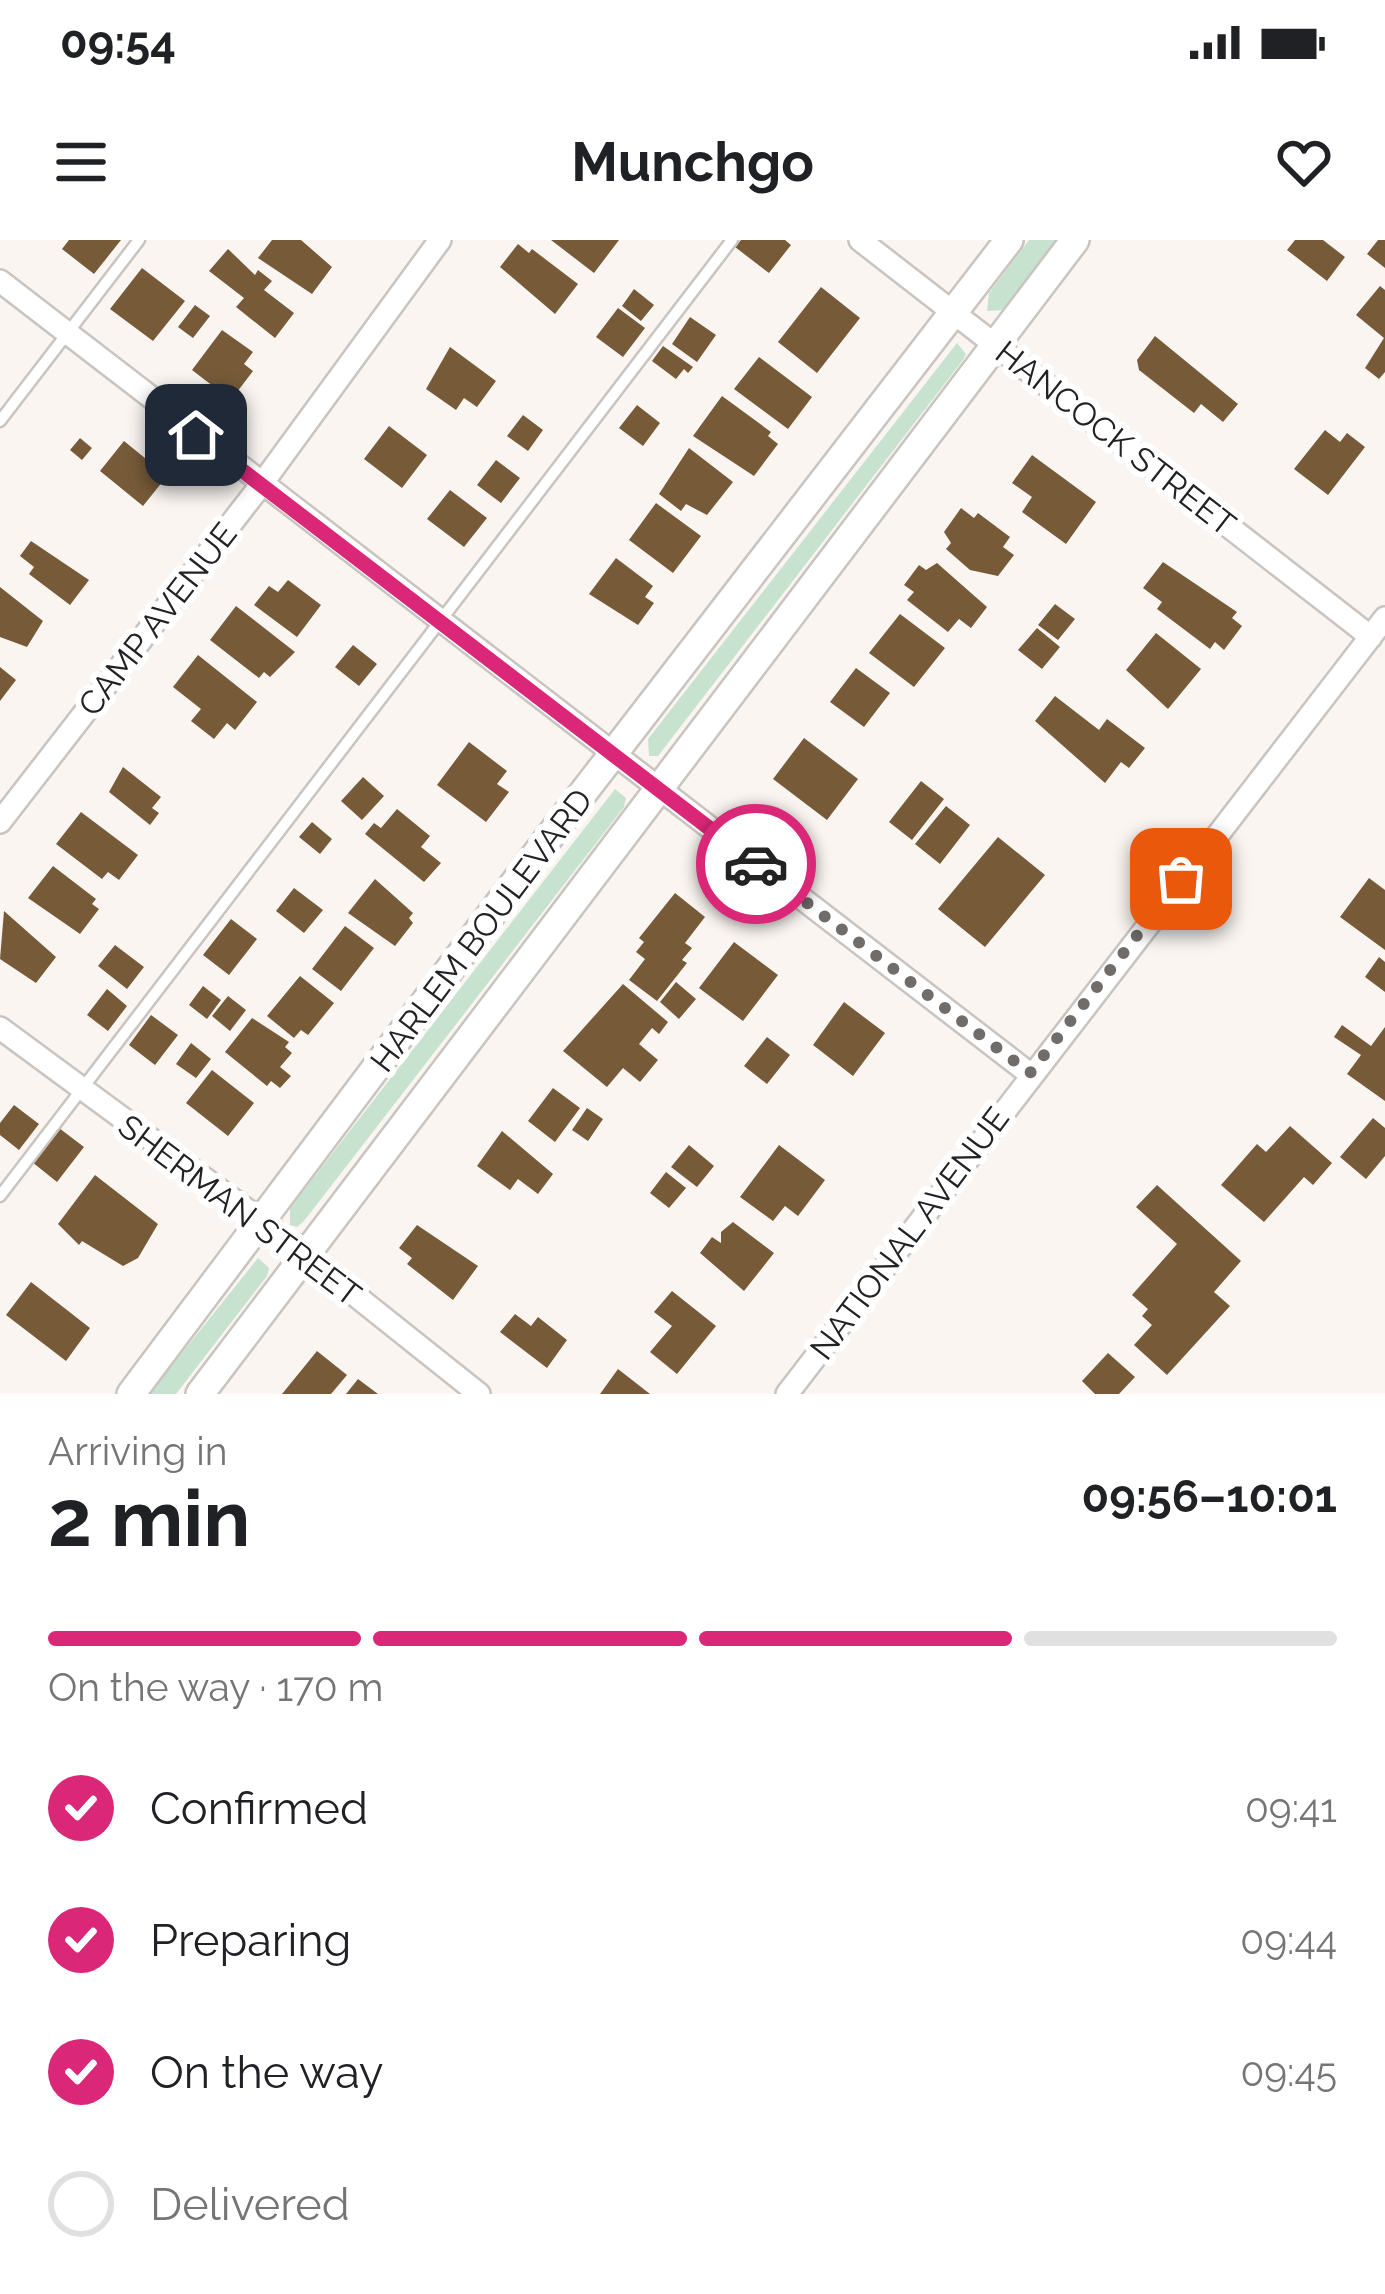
<!DOCTYPE html>
<html lang="en">
<head>
<meta charset="utf-8">
<style>
  :root { --surface:#fff; --page:#f2f2f2; --text:#202124; --muted:#757577; --line:#e0e0e0; --accent:#db2777 }
  body { margin:0; font-family:Raleway,sans-serif; background:var(--page); color:var(--text); height:100vh; display:flex; flex-direction:column; font-size:45px; white-space:nowrap }
  * { box-sizing:border-box; margin:0 }
  p { font-size:39px; color:var(--muted) }
  .icon { flex:none; width:66px; height:66px; fill:none; stroke:currentColor; stroke-width:2; stroke-linecap:round; stroke-linejoin:round }
  .map { position:relative; height:1154px; overflow:hidden }
  .details { display:flex; flex-direction:column; background:var(--surface); flex:1 }
  .details>* { flex:none }
  .pin { position:absolute; display:grid; place-items:center; width:102px; height:102px; color:#fff; margin:-51px; border-radius:24px; box-shadow:0 6px 18px #0006 }
  .courier { position:absolute; display:grid; place-items:center; width:120px; height:120px; margin:-60px; border:9px solid #db2777; border-radius:50%; background:#fff; color:#222; box-shadow:0 3px 15px #0007 }
  .overview em { font-style:normal; font-weight:700 }
  .overview div { display:flex; flex-direction:column-reverse }
  .overview { display:flex; align-items:center; justify-content:space-between; height:204px; padding:0 48px }
  h1 { font-size:78px; font-weight:700; line-height:90px }
  .bar { display:grid; grid-template-columns:repeat(4,1fr); gap:18px 12px; align-content:center; height:144px; padding:0 48px }
  .bar i { height:15px; border-radius:9px; background:var(--line) }
  .bar .current { background:var(--accent) }
  .bar p { grid-column:span 4 }
  ol { padding:0 48px; list-style:none }
  li { display:flex; align-items:center; gap:36px; height:132px }
  li p { margin-inline-start:auto }
  li .icon { padding:12px; border-radius:50%; background:var(--accent); color:#fff; stroke-width:4 }
  li:last-child { color:var(--muted) }
  li i { width:66px; height:66px; border:6px solid var(--line); border-radius:50% }
  .status { display:flex; justify-content:space-between; align-items:center; height:84px; padding:0 60px; background:var(--surface); direction:ltr }
  .status svg { height:33px; fill:currentColor }
  header { display:flex; justify-content:space-between; align-items:center; height:156px; padding:0 48px; background:var(--surface); font-size:54px; font-weight:700 }
  .map>svg:first-child { display:block }
</style>
</head>
<body>
<div class="status"><b>09:54</b><svg viewBox="0 0 49 12"><path d="M0 12V9h3v3zM5 12V6h3v6zM10 12V3h3v9zM15 12V0h3v12zM26 1h20v11H26zM47 4h2v5h-2z"/></svg></div>
<header><svg class="icon" aria-label="menu" viewBox="0 0 24 24"><path d="M4 6h16M4 12h16M4 18h16"/></svg>Munchgo<svg class="icon" aria-label="heart" viewBox="0 0 24 24"><path d="M12 20l-8-8c-3-5 5-10 8-4 3-6 11-1 8 4z"/></svg></header>
<div class="map">
<svg width="1385" height="1154" viewBox="0 0 1385 1154">
  <rect width="100%" height="100%" fill="#faf5f1"/>
  <path fill="#c7e3cf" d="M 1029,0 L 1057,0 L 1004,70 L 987,71 L 989,53 Z
    M 957,103 L 966,114 L 963,120 L 658,516 L 649,516 L 648,499 Z
    M 615,549 L 626,558 L 624,567 L 304,981 L 297,987 L 290,985 L 290,968 Z
    M 258,1018 L 269,1028 L 267,1036 L 176,1154 L 149,1154 Z"/>
  <path fill="#775b39" d="M 69,0 L 121,0 L 94,34 L 62,9 Z
    M 272,0 L 301,0 L 332,27 L 312,54 L 258,18 Z
    M 551,0 L 619,0 L 594,33 Z
    M 741,0 L 785,0 L 791,5 L 769,33 L 735,7 Z
    M 1295,0 L 1323,0 L 1345,17 L 1327,41 L 1287,10 Z
    M 1378,0 L 1385,0 L 1385,28 L 1367,14 Z
    M 518,4 L 529,13 L 532,9 L 578,44 L 555,74 L 500,27 Z
    M 228,9 L 255,35 L 258,30 L 272,41 L 264,50 L 294,73 L 275,98 L 236,67 L 244,58 L 209,31 Z
    M 142,28 L 185,61 L 153,101 L 110,69 Z
    M 1380,46 L 1385,50 L 1385,132 L 1379,139 L 1365,128 L 1384,98 L 1356,75 Z
    M 821,47 L 860,78 L 817,133 L 778,102 Z
    M 634,49 L 654,65 L 641,81 L 622,66 Z
    M 195,65 L 210,76 L 193,98 L 178,87 Z
    M 618,68 L 645,88 L 623,117 L 596,97 Z
    M 690,77 L 716,95 L 697,122 L 672,104 Z
    M 222,90 L 253,112 L 244,124 L 253,131 L 231,160 L 192,130 Z
    M 1155,96 L 1238,164 L 1223,182 L 1201,164 L 1194,173 L 1139,130 L 1137,120 Z
    M 663,106 L 693,127 L 688,133 L 684,129 L 676,139 L 652,121 Z
    M 450,107 L 496,141 L 477,167 L 464,158 L 456,170 L 426,149 Z
    M 759,117 L 812,157 L 788,189 L 734,149 Z
    M 722,156 L 771,192 L 768,196 L 778,204 L 754,236 L 693,196 Z
    M 637,165 L 660,183 L 643,206 L 619,188 Z
    M 523,175 L 543,190 L 528,211 L 507,196 Z
    M 389,186 L 427,215 L 402,248 L 364,219 Z
    M 1325,190 L 1340,202 L 1347,193 L 1365,207 L 1328,255 L 1294,229 Z
    M 80,198 L 92,208 L 82,220 L 70,210 Z
    M 124,201 L 167,236 L 143,266 L 100,231 Z
    M 689,208 L 733,242 L 707,275 L 686,264 L 681,271 L 659,254 Z
    M 1032,215 L 1096,262 L 1066,304 L 1022,272 L 1032,257 L 1012,243 Z
    M 496,220 L 520,238 L 501,263 L 477,245 Z
    M 450,250 L 487,278 L 464,307 L 427,279 Z
    M 656,263 L 701,296 L 673,333 L 629,300 Z
    M 961,268 L 974,278 L 978,273 L 1010,297 L 1003,307 L 1014,315 L 998,336 L 970,330 L 946,309 L 951,303 L 944,292 Z
    M 31,301 L 89,340 L 70,365 L 29,334 L 34,327 L 20,316 Z
    M 616,318 L 653,346 L 645,357 L 654,363 L 638,385 L 589,354 Z
    M 1163,322 L 1237,372 L 1232,378 L 1242,386 L 1224,410 L 1215,402 L 1210,409 L 1157,369 L 1162,362 L 1143,348 Z
    M 937,323 L 987,367 L 971,388 L 959,379 L 948,392 L 907,360 L 914,352 L 904,345 L 919,325 L 926,330 Z
    M 288,340 L 321,365 L 297,397 L 254,365 L 269,346 L 278,352 Z
    M 0,347 L 43,381 L 27,407 L 0,397 Z
    M 1055,364 L 1075,379 L 1058,400 L 1038,385 Z
    M 236,366 L 295,412 L 270,437 L 264,432 L 259,438 L 210,400 Z
    M 900,374 L 945,408 L 914,447 L 869,413 Z
    M 1037,388 L 1060,407 L 1042,429 L 1018,410 Z
    M 1156,393 L 1201,429 L 1168,469 L 1126,430 Z
    M 353,405 L 377,424 L 359,446 L 335,427 Z
    M 198,415 L 257,462 L 235,490 L 227,483 L 214,499 L 191,481 L 201,469 L 173,447 Z
    M 0,427 L 16,440 L 0,461 Z
    M 856,428 L 890,453 L 864,487 L 830,462 Z
    M 1055,456 L 1099,490 L 1107,479 L 1145,508 L 1129,528 L 1121,522 L 1105,543 L 1035,481 Z
    M 804,498 L 858,539 L 827,580 L 773,539 Z
    M 469,502 L 507,531 L 497,544 L 509,552 L 486,582 L 437,545 Z
    M 123,527 L 161,557 L 152,568 L 159,573 L 150,585 L 109,552 Z
    M 363,537 L 384,556 L 362,580 L 341,561 Z
    M 921,541 L 944,559 L 912,600 L 889,582 Z
    M 946,566 L 970,585 L 940,624 L 915,604 Z
    M 397,569 L 430,596 L 421,607 L 441,623 L 424,642 L 365,594 L 374,583 L 381,588 Z
    M 81,572 L 138,615 L 119,640 L 108,632 L 102,639 L 56,604 Z
    M 312,582 L 332,599 L 320,614 L 299,597 Z
    M 998,597 L 1045,635 L 985,707 L 938,669 Z
    M 53,626 L 96,659 L 92,664 L 99,669 L 80,694 L 28,658 Z
    M 1369,638 L 1385,650 L 1385,710 L 1340,677 Z
    M 375,639 L 413,673 L 409,678 L 413,683 L 395,706 L 348,673 Z
    M 294,648 L 323,670 L 304,693 L 276,671 Z
    M 675,653 L 705,677 L 685,703 L 692,708 L 682,720 L 687,723 L 657,761 L 629,740 L 645,719 L 636,712 L 644,702 L 639,698 Z
    M 4,671 L 56,717 L 36,743 L 0,719 Z
    M 231,679 L 257,699 L 229,735 L 203,715 Z
    M 345,686 L 374,708 L 341,751 L 312,729 Z
    M 734,702 L 778,735 L 743,781 L 699,748 Z
    M 115,705 L 144,727 L 127,749 L 98,726 Z
    M 1379,717 L 1385,722 L 1385,752 L 1365,737 Z
    M 300,736 L 334,763 L 308,795 L 301,790 L 294,798 L 267,776 Z
    M 676,742 L 696,759 L 679,779 L 660,762 Z
    M 623,744 L 668,782 L 659,794 L 652,788 L 639,804 L 658,820 L 640,842 L 623,828 L 607,847 L 563,811 Z
    M 203,746 L 221,760 L 207,779 L 189,765 Z
    M 107,749 L 127,766 L 108,791 L 87,775 Z
    M 228,756 L 246,770 L 230,791 L 212,776 Z
    M 844,762 L 885,793 L 853,836 L 813,805 Z
    M 151,775 L 178,795 L 155,825 L 129,805 Z
    M 252,778 L 289,802 L 285,807 L 292,813 L 280,827 L 291,836 L 280,848 L 271,841 L 267,846 L 225,812 Z
    M 1342,785 L 1371,806 L 1385,787 L 1385,861 L 1347,834 L 1361,815 L 1334,797 Z
    M 767,797 L 790,815 L 767,844 L 744,826 Z
    M 191,803 L 211,819 L 196,838 L 176,824 Z
    M 212,830 L 254,863 L 228,896 L 186,863 Z
    M 553,848 L 580,868 L 555,902 L 528,881 Z
    M 14,865 L 39,884 L 19,910 L 0,895 L 0,883 Z
    M 587,868 L 603,879 L 588,901 L 572,890 Z
    M 1373,878 L 1385,888 L 1385,916 L 1366,939 L 1340,917 Z
    M 1290,886 L 1332,923 L 1313,945 L 1304,937 L 1264,982 L 1221,945 L 1257,904 L 1266,912 Z
    M 59,888 L 84,907 L 57,942 L 32,922 Z
    M 502,891 L 553,934 L 538,954 L 518,939 L 510,950 L 477,926 Z
    M 689,905 L 714,926 L 697,947 L 671,927 Z
    M 779,905 L 825,940 L 798,976 L 785,966 L 773,981 L 740,957 Z
    M 666,932 L 686,948 L 669,968 L 650,953 Z
    M 95,935 L 158,984 L 138,1018 L 123,1026 L 82,1001 L 79,1005 L 58,984 Z
    M 1157,945 L 1241,1021 L 1214,1052 L 1230,1066 L 1167,1135 L 1134,1105 L 1152,1085 L 1142,1076 L 1148,1069 L 1132,1055 L 1177,1004 L 1136,967 Z
    M 733,982 L 774,1013 L 744,1051 L 700,1013 L 712,997 L 721,1003 L 721,992 Z
    M 417,985 L 478,1026 L 453,1060 L 407,1024 L 412,1018 L 399,1008 Z
    M 31,1042 L 90,1088 L 66,1121 L 6,1075 Z
    M 672,1051 L 716,1086 L 677,1134 L 650,1112 L 672,1086 L 654,1072 Z
    M 515,1074 L 531,1086 L 538,1077 L 567,1100 L 547,1128 L 500,1092 Z
    M 317,1111 L 347,1135 L 331,1154 L 282,1154 Z
    M 1108,1113 L 1135,1137 L 1119,1154 L 1095,1154 L 1082,1141 Z
    M 618,1129 L 650,1154 L 600,1154 Z
    M 358,1139 L 378,1154 L 346,1154 Z"/>
  <g fill="none" stroke-linecap="round" stroke-linejoin="round">
    <defs>
      <path id="service" d="M 0,181 L 139,0
        M 0,956 L 732,0"/>
      <path id="minor" d="M 860,0 L 1371,397
        M 0,41 L 1030,834
        M 0,582 L 261,245 L 440,0
        M 0,788 L 262,981 L 479,1154
        M 787,1154 L 1385,378"/>
      <path id="tertiary" d="M 131,1154 L 556,588 L 1009,0
        M 200,1154 L 1075,0"/>
    </defs>
    <use href="#service" stroke="#c9c4c0" stroke-width="15"/>
    <use href="#minor" stroke="#c9c4c0" stroke-width="26"/>
    <use href="#tertiary" stroke="#c9c4c0" stroke-width="32"/>
    <use href="#service" stroke="#fff" stroke-width="10"/>
    <use href="#minor" stroke="#fff" stroke-width="21"/>
    <use href="#tertiary" stroke="#fff" stroke-width="27"/>
  </g>
  <g fill="none" stroke-linecap="round" stroke-linejoin="round">
    <path stroke="#6f6c6a" stroke-width="12" stroke-dasharray="0 21.6" d="M 756,624 L 1030,833 L 1181,639"/>
    <path stroke="#db2777" stroke-width="15" d="M 196,195 L 756,624"/>
  </g>
  <g text-anchor="middle" stroke-width="12" stroke-linejoin="round" paint-order="stroke">
    <g font-size="33" fill="#242221" stroke="#fff">
      <text transform="translate(1116 198) rotate(38)" y="12">HANCOCK STREET</text>
      <text transform="translate(157 379) rotate(-52)" y="12">CAMP AVENUE</text>
      <text transform="translate(481 690) rotate(-53)" y="12">HARLEM BOULEVARD</text>
      <text transform="translate(240 970) rotate(37)" y="12">SHERMAN STREET</text>
      <text transform="translate(909 993) rotate(-53)" y="12">NATIONAL AVENUE</text>
    </g>
  </g>
</svg>
<div class="pin" style="left:1181px;top:639px;background:#ea580c"><svg class="icon" aria-label="bag" viewBox="0 0 24 24"><path d="M5 8h14l-1 12H6zM9 8a3 3 0 0 1 6 0"/></svg></div>
<div class="pin" style="left:196px;top:195px;background:#1f2937"><svg class="icon" aria-label="home" viewBox="0 0 24 24"><path d="M3 11l9-7 9 7M6 9v11h12V9"/></svg></div>
<div class="courier" style="left:756px;top:624px"><svg class="icon" aria-label="car" viewBox="0 0 24 24"><path d="M5 17H2v-5l4-1 3-4h7l3 4 3 1v5h-3M9 17h6M6 11h13"/><circle cx="7" cy="17" r="2"/><circle cx="17" cy="17" r="2"/></svg></div>
</div>
<section class="details">
<div class="overview"><div><h1>2 min</h1><p>Arriving in</p></div><em>09:56–10:01</em></div>
<div class="bar"><i class="current"></i><i class="current"></i><i class="current"></i><i></i><p>On the way · 170 m</p></div>
<ol>
<li><svg class="icon" aria-label="check" viewBox="0 0 24 24"><path d="M5 12l5 5 9-10"/></svg>Confirmed<p>09:41</p></li>
<li><svg class="icon" aria-label="check" viewBox="0 0 24 24"><path d="M5 12l5 5 9-10"/></svg>Preparing<p>09:44</p></li>
<li><svg class="icon" aria-label="check" viewBox="0 0 24 24"><path d="M5 12l5 5 9-10"/></svg>On the way<p>09:45</p></li>
<li><i></i>Delivered</li>
</ol>
</section>
</body>
</html>
